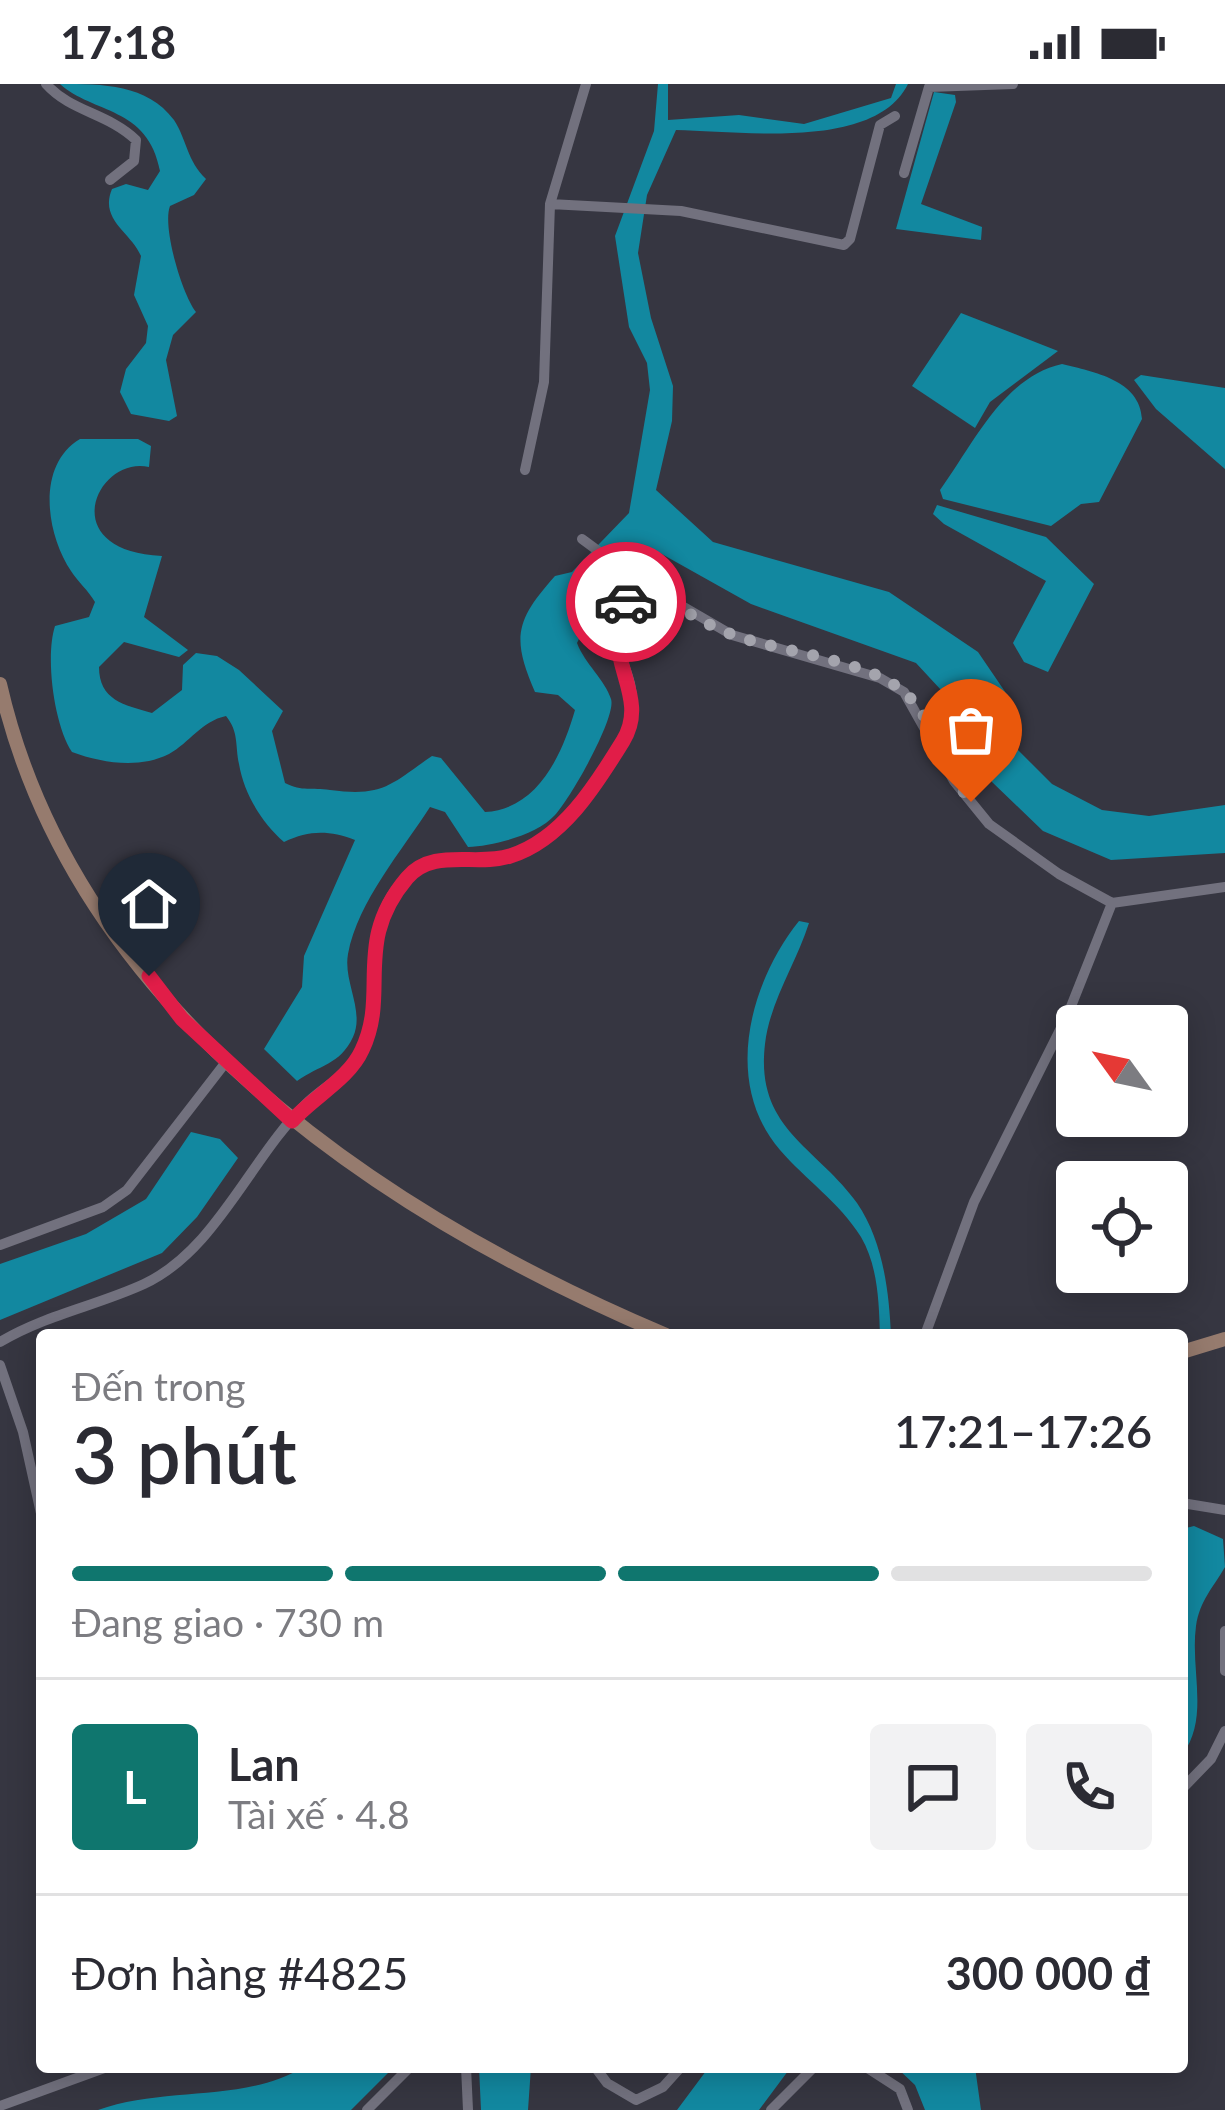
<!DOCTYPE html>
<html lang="vi">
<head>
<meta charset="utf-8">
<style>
  :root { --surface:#fff; --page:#f2f2f3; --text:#2b2b33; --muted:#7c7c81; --line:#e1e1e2; --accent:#0f766e }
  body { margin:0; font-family:Lato,sans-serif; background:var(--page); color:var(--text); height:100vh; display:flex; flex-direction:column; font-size:45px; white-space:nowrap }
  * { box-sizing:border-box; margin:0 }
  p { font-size:39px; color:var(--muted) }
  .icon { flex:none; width:66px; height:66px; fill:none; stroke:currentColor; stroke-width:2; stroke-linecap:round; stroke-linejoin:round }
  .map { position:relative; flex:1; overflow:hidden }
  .details { position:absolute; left:36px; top:1245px; width:1152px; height:744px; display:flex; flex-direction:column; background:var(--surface); border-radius:12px; box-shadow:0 6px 30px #0003 }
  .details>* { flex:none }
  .needle { width:78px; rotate:303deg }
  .controls { position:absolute; left:1056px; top:921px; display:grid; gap:24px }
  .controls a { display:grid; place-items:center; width:132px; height:132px; border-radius:12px; background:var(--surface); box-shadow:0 6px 30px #0003; font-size:60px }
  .pin { position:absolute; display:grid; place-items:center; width:102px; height:102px; color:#fff; margin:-123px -51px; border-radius:50% 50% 50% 0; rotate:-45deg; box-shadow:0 0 12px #0007 }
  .pin .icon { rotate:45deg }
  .courier { position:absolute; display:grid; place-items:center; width:120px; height:120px; margin:-60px; border:9px solid #e11d48; border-radius:50%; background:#fff; color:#222; box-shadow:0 3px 15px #0007 }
  .overview em { font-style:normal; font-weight:600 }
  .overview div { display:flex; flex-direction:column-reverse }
  .overview { display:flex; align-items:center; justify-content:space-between; height:204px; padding:0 36px }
  h1 { font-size:78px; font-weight:600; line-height:90px }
  .bar { display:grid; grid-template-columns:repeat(4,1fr); gap:18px 12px; align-content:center; height:144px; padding:0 36px }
  .bar i { height:15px; border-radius:9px; background:var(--line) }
  .bar .active { background:var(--accent) }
  .bar p { grid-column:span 4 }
  .line { display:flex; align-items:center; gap:30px; padding:0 36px; border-top:3px solid var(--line) }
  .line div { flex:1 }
  .round { display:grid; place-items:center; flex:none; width:126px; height:126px; border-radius:12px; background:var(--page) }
  .status { display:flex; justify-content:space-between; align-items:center; height:84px; padding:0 60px; background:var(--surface); direction:ltr }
  .status svg { height:33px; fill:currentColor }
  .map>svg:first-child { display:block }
</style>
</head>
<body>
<div class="status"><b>17:18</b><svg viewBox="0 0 49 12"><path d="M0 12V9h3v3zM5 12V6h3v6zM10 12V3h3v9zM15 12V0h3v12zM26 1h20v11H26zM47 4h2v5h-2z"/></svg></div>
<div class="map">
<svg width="1225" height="2026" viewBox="0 0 1225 2026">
  <rect width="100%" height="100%" fill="#363641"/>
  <path fill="#1288a0" d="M 60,0 C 103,0 147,0 174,36 C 187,56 187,77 206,95 L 194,111 L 170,122 C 162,143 182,210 196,228 L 173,251 L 166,276 L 177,332 L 169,337 L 131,330 L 120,308 L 126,285 L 146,259 L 148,242 L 134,211 L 141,172 C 131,148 99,136 112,105 L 126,100 L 148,106 L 160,87 C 148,22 93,30 60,0 Z
    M 658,0 L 668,0 L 668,36 L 739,31 L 804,40 L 891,14 L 896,0 L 908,0 C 875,67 739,47 676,46 L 647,111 L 638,169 L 651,234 L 673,302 L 672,337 L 656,406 L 713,458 L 889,508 L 978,568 L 1010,615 L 1017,665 L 1052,700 L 1102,726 L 1149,732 L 1225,721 L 1225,769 L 1111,776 L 1043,747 L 992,698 L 954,620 L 916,579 L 751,520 L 651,464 L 611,490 L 577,559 C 585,580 605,596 611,615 C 617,633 570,715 555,731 C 537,751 493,762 468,763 L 445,728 L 430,723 C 402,767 358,817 348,870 C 343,898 365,927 353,953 C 340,981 319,981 297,997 L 264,965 L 302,903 L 304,872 L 355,756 C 329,746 309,746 284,758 C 262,739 244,710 239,680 C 235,661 239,648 226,632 C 202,637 189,659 169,670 C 139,685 102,679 72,668 C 54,641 45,573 55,542 L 89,533 L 95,518 C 88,506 78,498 71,487 C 46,450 36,381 80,355 L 138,355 L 151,362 L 149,383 C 97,371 53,467 162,472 L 144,533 L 188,566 L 179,573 L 124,558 L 99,583 C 99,616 124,621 152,629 L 182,606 L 183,581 L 196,569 L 217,572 L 239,586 L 283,627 L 272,647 L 285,699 C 303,708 311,703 330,706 C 383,713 390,701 432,672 L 441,674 L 485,728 C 538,725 562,671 575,626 L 558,611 L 535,608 C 511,553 516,536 555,492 L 572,488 L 629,429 L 650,306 L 647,279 L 629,243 L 615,152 L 654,47 Z
    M 934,8 L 955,11 L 956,18 L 921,120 L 982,143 L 981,156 L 896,145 Z
    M 961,229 L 1058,267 L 990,318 L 975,344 L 912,302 Z
    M 1062,280 C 1094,288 1140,296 1142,335 L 1099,418 L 1081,420 L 1051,442 L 943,415 L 940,406 C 973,361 1003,293 1062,280 Z
    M 1141,291 L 1225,304 L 1225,385 L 1156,325 L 1134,296 Z
    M 937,421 L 1046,453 L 1094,500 L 1048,588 L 1024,578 L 1013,559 L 1046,497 L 944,440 L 933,430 Z
    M 799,837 L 809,839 C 796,880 770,917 765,960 C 755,1045 816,1062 857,1119 C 883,1157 889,1207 891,1251 L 880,1251 C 879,1219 878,1182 861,1153 C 839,1118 806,1096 780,1066 C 722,999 750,898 799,837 Z
    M 191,1048 L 220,1055 L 238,1074 L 197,1133 L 162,1169 L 0,1236 L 0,1180 L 86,1150 L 146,1115 Z
    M 1194,1442 L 1223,1455 L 1225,1483 C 1213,1504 1200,1516 1196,1542 C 1190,1586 1210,1634 1182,1671 L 1182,1445 Z
    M 304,1983 L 394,1983 L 351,2026 L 98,2026 C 164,2002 244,2019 304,1983 Z
    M 479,1983 L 531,1983 L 528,2026 L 481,2026 Z
    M 709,1983 L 791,1983 L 759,2026 L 677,2026 Z
    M 896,1983 L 975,1983 L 981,2026 L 925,2026 L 915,2001 Z"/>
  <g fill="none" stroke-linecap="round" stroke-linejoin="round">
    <path stroke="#72717e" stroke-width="10" d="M 46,0 C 71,28 108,29 136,56 L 134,77 L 110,96
      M 904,89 L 929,3 L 1013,0
      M 550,120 L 681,127 L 844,161 L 850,155 L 880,41 L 895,32
      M 525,386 L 544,298 L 550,120 L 586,0
      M 582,455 L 639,497
      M 1112,819 L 1225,803
      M 0,1161 L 103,1123 L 127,1106 L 226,978
      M 0,1258 C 45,1231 96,1222 144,1200 C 217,1166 251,1072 308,1018 C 325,1002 349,990 361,969 C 391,916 351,841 411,789 C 434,769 462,779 490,777 C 532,773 575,732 598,699 C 612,676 630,652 632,625 C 636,573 589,556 639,497 L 732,551 L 880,594 L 904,608 L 954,697 L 989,740 L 1059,790 L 1112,819 L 1068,930 L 974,1118 L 925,1251
      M 0,1281 L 23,1348 L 42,1434
      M 1182,1419 L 1225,1426
      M 1225,1547 L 1225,1587
      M 1182,1705 L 1211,1675 L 1225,1647
      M 466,1983 L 468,2026
      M 595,1983 L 607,1999 L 636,2016 L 663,2003 L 681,1983
      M 866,1983 L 900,2005 L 908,2026
      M 0,2022 L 107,1983
      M 367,2026 L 410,1983
      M 771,2026 L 814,1983"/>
    <path stroke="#967b6e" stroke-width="14" d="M 0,600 C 74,924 378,1129 666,1251
      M 1182,1268 L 1225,1255"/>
  </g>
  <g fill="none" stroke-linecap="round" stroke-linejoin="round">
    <path stroke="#a4a4ad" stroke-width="12" stroke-dasharray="0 21.6" d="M 626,518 L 639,497 C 669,517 702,540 736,552 C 783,568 867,576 904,608 C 935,635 945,686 971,718"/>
    <path stroke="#e11d48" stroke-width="15" d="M 149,892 L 182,935 L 292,1037 C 313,1013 349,995 362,966 C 390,908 352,859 407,794 C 433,763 476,783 510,772 C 562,756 596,701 623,657 C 652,610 597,572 626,518"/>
  </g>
</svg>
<div class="controls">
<a><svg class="needle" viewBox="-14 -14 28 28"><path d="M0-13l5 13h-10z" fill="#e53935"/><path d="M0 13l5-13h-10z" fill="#7c7c81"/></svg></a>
<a><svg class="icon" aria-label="locate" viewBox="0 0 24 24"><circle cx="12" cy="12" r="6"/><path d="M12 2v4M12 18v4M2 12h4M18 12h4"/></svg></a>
</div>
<div class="pin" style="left:971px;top:718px;background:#ea580c"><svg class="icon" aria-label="bag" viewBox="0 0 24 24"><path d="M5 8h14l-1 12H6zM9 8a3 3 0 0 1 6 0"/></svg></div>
<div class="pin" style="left:149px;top:892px;background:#1f2937"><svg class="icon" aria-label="home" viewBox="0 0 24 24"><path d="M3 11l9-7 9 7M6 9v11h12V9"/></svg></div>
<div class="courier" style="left:626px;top:518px"><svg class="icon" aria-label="car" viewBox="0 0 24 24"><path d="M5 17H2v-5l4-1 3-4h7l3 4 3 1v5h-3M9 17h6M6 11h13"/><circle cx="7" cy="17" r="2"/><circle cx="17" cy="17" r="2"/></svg></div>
<section class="details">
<div class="overview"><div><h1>3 phút</h1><p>Đến trong</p></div><em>17:21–17:26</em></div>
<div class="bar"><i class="active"></i><i class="active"></i><i class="active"></i><i></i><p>Đang giao · 730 m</p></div>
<div class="line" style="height:216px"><b class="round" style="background:var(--accent);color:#fff">L</b><div><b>Lan</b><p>Tài xế · 4.8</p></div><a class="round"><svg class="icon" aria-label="chat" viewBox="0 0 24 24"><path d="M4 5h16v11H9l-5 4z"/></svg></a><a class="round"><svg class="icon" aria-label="phone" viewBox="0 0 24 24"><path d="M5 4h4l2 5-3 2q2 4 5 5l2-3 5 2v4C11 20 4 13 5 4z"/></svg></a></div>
<div class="line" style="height:156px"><div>Đơn hàng #4825</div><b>300 000 ₫</b></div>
</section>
</div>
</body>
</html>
